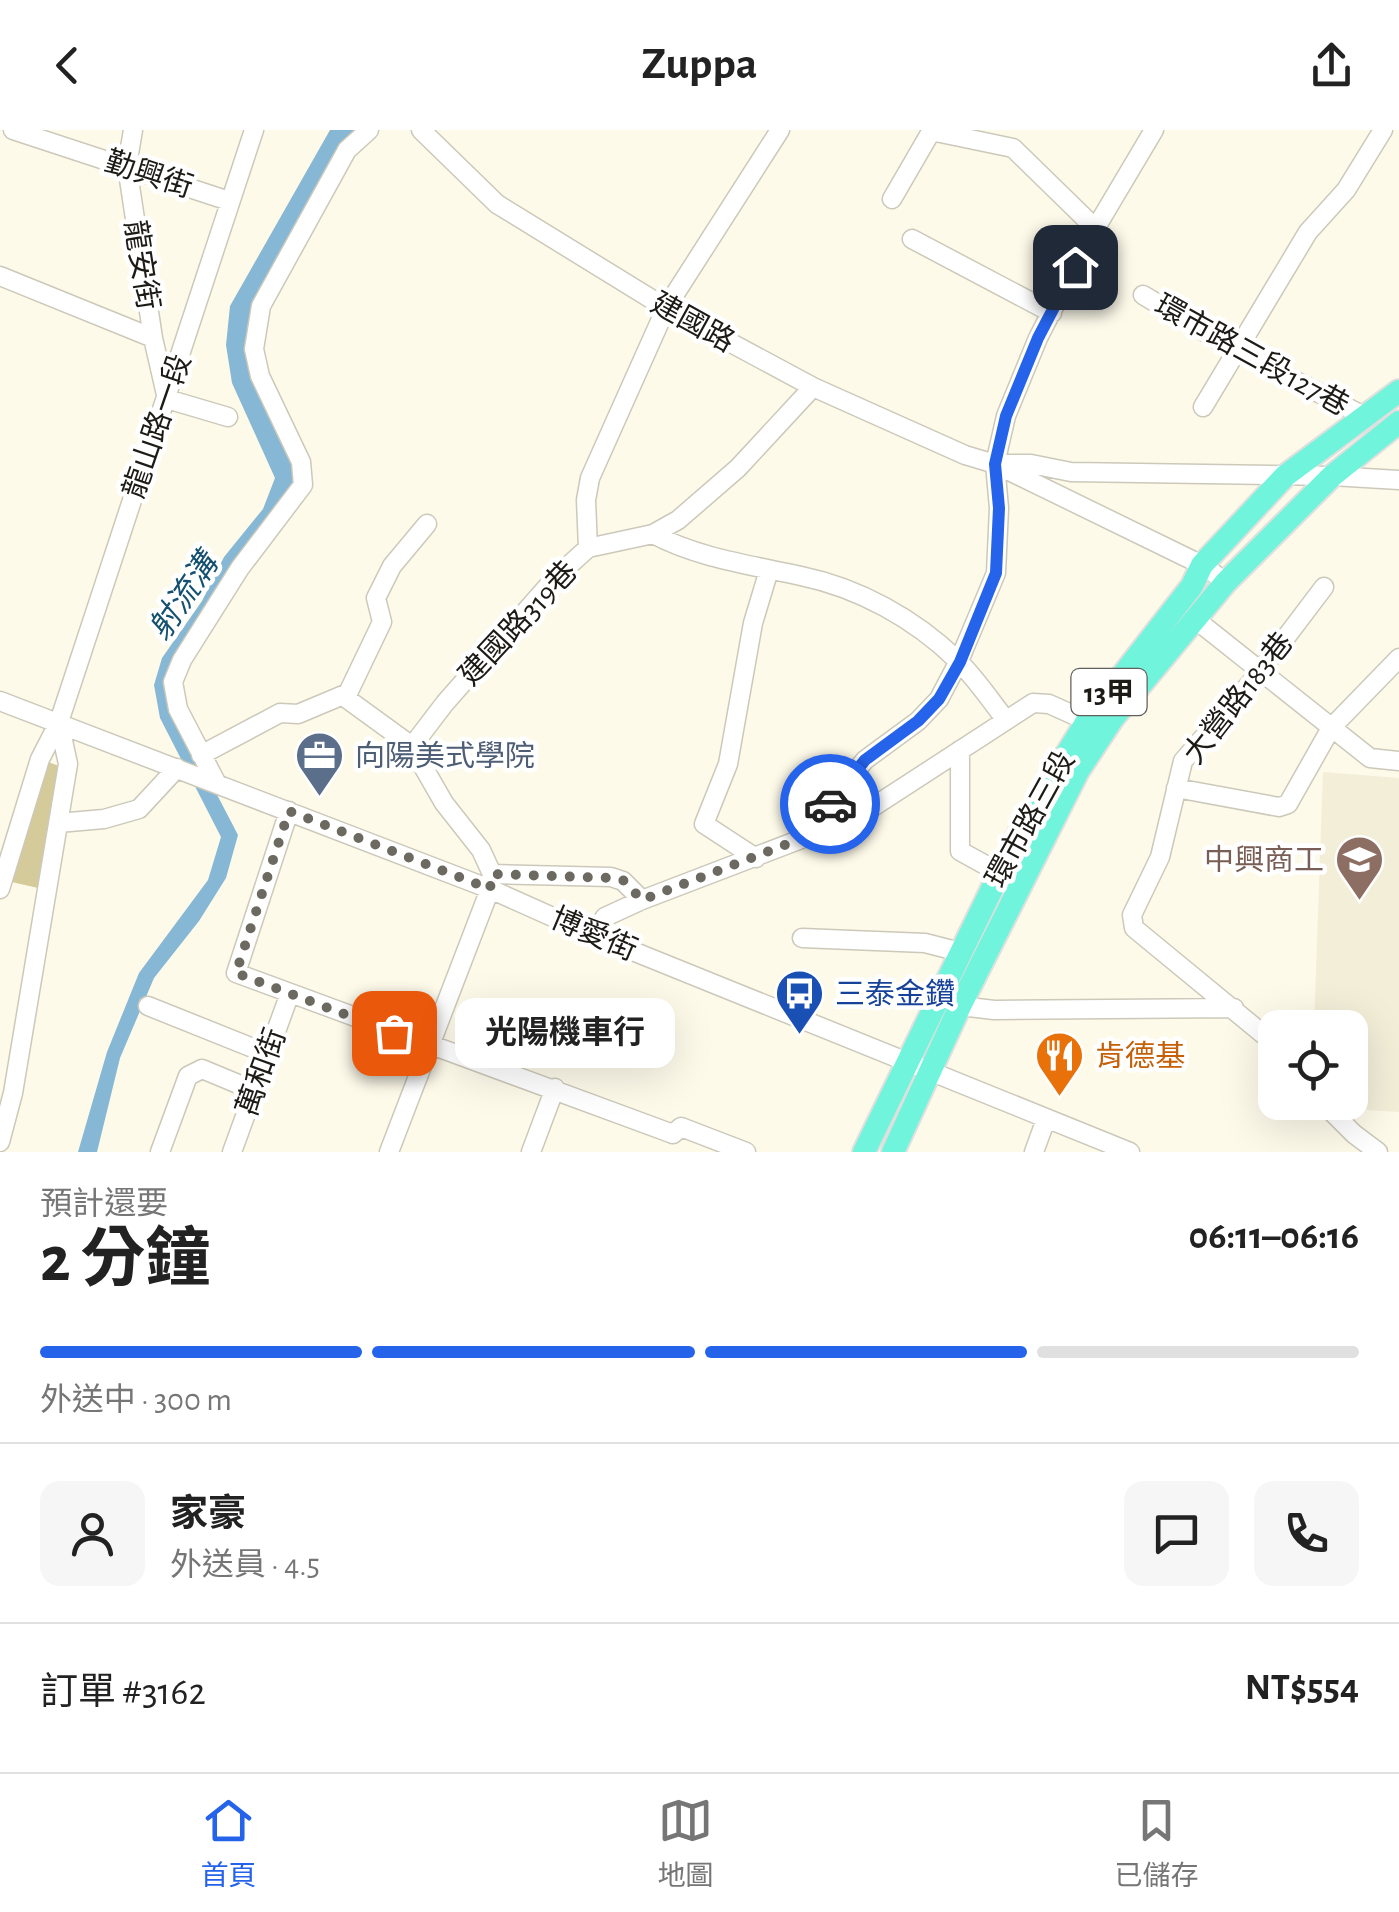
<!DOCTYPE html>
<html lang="zh-TW">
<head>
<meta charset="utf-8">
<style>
  :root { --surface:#fff; --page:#f6f6f6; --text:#222; --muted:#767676; --line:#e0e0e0; --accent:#2563eb }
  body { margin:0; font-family:"Alegreya Sans","Noto Sans TC",sans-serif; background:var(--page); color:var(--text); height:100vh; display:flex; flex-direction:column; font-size:38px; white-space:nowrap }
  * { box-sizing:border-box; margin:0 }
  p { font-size:32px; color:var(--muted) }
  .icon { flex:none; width:55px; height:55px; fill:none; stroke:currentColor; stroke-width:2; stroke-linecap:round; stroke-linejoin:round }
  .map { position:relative; height:1022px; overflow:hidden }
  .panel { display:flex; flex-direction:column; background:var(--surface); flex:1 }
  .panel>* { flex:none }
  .fabs { position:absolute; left:1258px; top:880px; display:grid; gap:20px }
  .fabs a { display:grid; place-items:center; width:110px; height:110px; border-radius:20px; background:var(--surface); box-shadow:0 10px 40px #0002; font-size:50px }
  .pin { position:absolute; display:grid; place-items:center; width:85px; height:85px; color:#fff; margin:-42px; border-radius:20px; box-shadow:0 5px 15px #0006 }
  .courier { position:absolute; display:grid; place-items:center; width:100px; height:100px; margin:-50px; border:8px solid #2563eb; border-radius:50%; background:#fff; color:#222; box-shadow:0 2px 12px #0007 }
  .bubble { position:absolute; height:70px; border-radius:20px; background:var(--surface); box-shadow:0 10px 40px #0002; font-size:32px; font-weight:700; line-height:70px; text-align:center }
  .head em { font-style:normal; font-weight:700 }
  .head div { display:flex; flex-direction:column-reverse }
  .head { display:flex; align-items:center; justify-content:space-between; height:170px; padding:0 40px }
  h1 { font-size:65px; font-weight:700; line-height:75px }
  .bar { display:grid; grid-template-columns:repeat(4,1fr); gap:15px 10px; align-content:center; height:120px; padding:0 40px }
  .bar i { height:12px; border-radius:8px; background:var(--line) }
  .bar .selected { background:var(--accent) }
  .bar p { grid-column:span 4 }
  .line { display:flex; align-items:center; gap:25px; padding:0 40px; border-top:2px solid var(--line) }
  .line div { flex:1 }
  .round { display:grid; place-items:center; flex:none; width:105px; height:105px; border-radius:20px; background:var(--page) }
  header { display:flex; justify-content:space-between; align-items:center; height:130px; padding:0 40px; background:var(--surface); font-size:45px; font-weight:700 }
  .tab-bar { display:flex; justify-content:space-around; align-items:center; height:140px; border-top:2px solid var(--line); background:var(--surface); font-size:28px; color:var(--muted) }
  .tab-bar a { display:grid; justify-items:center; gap:5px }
  .tab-bar .selected { color:var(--accent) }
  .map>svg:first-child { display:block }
</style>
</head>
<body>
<header><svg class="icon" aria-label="back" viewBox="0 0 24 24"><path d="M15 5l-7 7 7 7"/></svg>Zuppa<svg class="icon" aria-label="share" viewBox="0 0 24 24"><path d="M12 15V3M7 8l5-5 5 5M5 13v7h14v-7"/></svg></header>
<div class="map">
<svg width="1399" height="1022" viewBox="0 0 1399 1022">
  <rect width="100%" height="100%" fill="#fdfaea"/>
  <path fill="#f3eed8" d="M 1323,642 L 1399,648 L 1399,982 L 1367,980 L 1350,955 L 1350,898 L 1314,897 Z"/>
  <path fill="#d5ca9a" d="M 40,629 L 59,636 L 38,758 L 3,750 Z"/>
  <path fill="#86b7d5" d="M 330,0 L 363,0 L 250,195 L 295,334 L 294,353 L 178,528 L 176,586 L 238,705 L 226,748 L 199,791 L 154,848 L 120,928 L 97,1022 L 78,1022 L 107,922 L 139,843 L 208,750 L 221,707 L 160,588 L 154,555 L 162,528 L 202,471 L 224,427 L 263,379 L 275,348 L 232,253 L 226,215 L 230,176 Z"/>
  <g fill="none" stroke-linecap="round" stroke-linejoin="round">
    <defs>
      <path id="minor" d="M 13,0 L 229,71
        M 133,0 L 127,36 L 153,208 L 167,269 L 228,287
        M 421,0 L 497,74 L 666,178 L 813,257 L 965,325 L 995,334 L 1202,435 L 1226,452
        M 931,1 L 1013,18 L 1095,98
        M 892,69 L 932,0
        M 912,109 L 1052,183
        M 0,146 L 153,208
        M 1143,165 L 1235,220 L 1362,285
        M 1203,277 L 1308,102 L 1346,60 L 1383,0
        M 1001,334 L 1031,334 L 1071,342 L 1332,346 L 1399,350
        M 653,404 C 698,428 751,435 801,446 C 859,458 915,489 957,530 C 975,547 990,570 1006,590
        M 588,418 L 586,370 L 590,348 L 666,178 L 780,0
        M 1195,489 L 1370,628 L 1399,631
        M 343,566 L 416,619
        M 0,571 L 490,759 L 593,805 L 1130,1022
        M 960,620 L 960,721 L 998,742
        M 201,625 L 280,583 L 298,584 L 348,563 L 382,492 L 376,468 L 392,436 L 427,394
        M 217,654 L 178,579 L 173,552 L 182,530 L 240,438 L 303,355 L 301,332 L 260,246 L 254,219 L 261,176 L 347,20 L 369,0
        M 1176,658 L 1279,677 L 1288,674 L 1331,598 L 1399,528
        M 289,681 L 236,843 L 673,1004
        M 58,693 L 104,689 L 139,679 L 177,638
        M 811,705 L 833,668 L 865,630 L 918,591 L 939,569 L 959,531 L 996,443 L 999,378 L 995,334 L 1006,286 L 1038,208 L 1088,111 L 1154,0
        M 756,728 L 704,694 L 728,634 L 753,493 L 769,440
        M 492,744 L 611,747 L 623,751 L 642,770
        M 0,759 L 40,629 L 59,592 L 254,0
        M 593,805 L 605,787 L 642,770 L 856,688 L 1033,573 L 1049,574 L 1087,591
        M 802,808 L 925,813 L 960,822
        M 148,876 L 268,924
        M 960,876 L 994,880 L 1234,878
        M 1275,914 L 1134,798 L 1132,785 L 1160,727 L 1183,631 L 1259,543 L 1324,457
        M 1322,972 L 1354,1004 L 1378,1022
        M 673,1004 L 681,997 L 746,1022
        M 0,1012 L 13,963 L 68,634 L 59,592
        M 160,1022 L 188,946 L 202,939 L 255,961
        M 232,1022 L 290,863
        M 389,1022 L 490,759 L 492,744 L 481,720 L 444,673 L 417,626 L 416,611 L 445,573 L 556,447 L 588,418 L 653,404 L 678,390 L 738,338 L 813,257
        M 531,1022 L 555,958
        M 1034,1022 L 1046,989"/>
      <path id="major" d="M 864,1022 L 1022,697 L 1087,591 L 1192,456 L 1202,435 L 1285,346 L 1399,261
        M 893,1022 L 960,876 L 1078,641 L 1113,588 L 1226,452 L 1332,346 L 1399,292"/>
    </defs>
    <use href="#minor" stroke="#ccc9ba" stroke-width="21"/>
    <use href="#major" stroke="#dfdfde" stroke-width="26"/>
    <use href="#minor" stroke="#fff" stroke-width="18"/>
    <use href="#major" stroke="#70f4dc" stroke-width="22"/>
  </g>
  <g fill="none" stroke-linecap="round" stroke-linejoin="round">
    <path stroke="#6b6960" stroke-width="10" stroke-dasharray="0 18" d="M 394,903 L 236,843 L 289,681 L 490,759 L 492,744 L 611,748 L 623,750 L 642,770 L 811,705 L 830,674"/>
    <path stroke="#2563eb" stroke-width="12" d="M 830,674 L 865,630 L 918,591 L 939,569 L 960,532 L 996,443 L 999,378 L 995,334 L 1006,286 L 1038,208 L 1075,137"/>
  </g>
  <defs>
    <symbol id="office-pin" viewBox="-11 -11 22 30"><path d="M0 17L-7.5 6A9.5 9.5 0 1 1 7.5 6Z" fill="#5c6f8a" stroke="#fff"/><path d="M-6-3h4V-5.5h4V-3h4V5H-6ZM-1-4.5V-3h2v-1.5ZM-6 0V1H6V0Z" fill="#fff"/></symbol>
    <symbol id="school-pin" viewBox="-11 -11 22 30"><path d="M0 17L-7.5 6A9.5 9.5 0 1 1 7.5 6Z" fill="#8d6e63" stroke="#fff"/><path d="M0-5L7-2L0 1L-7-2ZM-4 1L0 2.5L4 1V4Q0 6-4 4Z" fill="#fff"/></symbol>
    <symbol id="bus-pin" viewBox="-11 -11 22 30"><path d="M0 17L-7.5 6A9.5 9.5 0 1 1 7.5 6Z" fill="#1a4fb4" stroke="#fff"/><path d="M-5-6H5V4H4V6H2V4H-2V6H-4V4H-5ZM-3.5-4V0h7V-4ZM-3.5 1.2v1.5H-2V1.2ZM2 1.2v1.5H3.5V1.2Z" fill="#fff"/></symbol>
    <symbol id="restaurant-pin" viewBox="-11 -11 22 30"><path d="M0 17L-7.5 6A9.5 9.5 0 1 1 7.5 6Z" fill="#e8710a" stroke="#fff"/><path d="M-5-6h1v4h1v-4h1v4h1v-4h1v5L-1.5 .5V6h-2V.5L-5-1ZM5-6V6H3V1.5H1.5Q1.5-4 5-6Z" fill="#fff"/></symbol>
  </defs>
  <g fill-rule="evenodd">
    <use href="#office-pin" x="292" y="598" width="55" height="75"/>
    <use href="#school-pin" x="1332" y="702" width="55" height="75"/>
    <use href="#bus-pin" x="772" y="836" width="55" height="75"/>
    <use href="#restaurant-pin" x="1032" y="898" width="55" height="75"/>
  </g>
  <g text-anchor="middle" stroke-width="9" stroke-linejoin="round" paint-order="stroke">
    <rect fill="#fff" stroke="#615f5c" stroke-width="2.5" x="1071.5" y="539" width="75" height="46" rx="8"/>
    <g font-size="28" font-weight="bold" fill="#1d1b16">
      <text x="1109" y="572">13甲</text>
    </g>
    <g font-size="30" fill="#1d1b16" stroke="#fff">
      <text transform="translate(149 44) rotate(18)" y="10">勤興街</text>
      <text transform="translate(142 135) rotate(81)" y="10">龍安街</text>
      <text transform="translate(693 192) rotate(29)" y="10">建國路</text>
      <text transform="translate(1252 225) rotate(29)" y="10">環市路三段127巷</text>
      <text transform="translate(157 296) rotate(-71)" y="10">龍山路一段</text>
      <text transform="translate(518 493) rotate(-47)" y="10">建國路319巷</text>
      <text transform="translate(1238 568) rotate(-52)" y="10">大營路183巷</text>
      <text transform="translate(1030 689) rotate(-61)" y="10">環市路三段</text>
      <text transform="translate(594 804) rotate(23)" y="10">博愛街</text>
      <text transform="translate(261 942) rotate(-70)" y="10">萬和街</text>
    </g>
    <g font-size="30" fill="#4e5e75" stroke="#fff" text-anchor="start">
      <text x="355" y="636">向陽美式學院</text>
    </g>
    <g font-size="30" fill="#785e54" stroke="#fff" text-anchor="end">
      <text x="1324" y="740">中興商工</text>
    </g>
    <g font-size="30" fill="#164399" stroke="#fff" text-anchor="start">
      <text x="835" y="874">三泰金鑽</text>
    </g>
    <g font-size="30" fill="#c56008" stroke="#fff" text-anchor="start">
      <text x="1095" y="936">肯德基</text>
    </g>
    <g font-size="32" font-style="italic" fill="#145170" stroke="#fff">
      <text transform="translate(183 466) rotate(-56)" y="11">射流溝</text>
    </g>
  </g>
</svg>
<div class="fabs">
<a><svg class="icon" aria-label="locate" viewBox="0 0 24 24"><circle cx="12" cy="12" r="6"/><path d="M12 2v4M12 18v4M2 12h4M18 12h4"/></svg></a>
</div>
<div class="pin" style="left:394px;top:903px;background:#ea580c"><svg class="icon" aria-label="bag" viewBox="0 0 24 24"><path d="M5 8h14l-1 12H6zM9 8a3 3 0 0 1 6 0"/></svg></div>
<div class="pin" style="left:1075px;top:137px;background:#1f2937"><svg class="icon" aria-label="home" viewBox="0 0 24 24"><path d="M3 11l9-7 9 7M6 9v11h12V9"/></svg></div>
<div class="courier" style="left:830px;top:674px"><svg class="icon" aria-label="car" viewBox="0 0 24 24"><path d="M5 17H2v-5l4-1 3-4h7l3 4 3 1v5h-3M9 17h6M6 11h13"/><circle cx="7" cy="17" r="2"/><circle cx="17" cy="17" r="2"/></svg></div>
<div class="bubble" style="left:455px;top:868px;width:220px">光陽機車行</div>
</div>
<section class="panel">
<div class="head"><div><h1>2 分鐘</h1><p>預計還要</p></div><em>06:11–06:16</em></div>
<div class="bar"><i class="selected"></i><i class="selected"></i><i class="selected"></i><i></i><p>外送中 · 300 m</p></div>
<div class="line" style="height:180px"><a class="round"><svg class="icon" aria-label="person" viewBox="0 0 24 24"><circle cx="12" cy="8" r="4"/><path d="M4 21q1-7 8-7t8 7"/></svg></a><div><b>家豪</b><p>外送員 · 4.5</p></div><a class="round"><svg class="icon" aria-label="chat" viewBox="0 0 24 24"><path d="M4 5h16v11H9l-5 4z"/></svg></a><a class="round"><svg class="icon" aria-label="phone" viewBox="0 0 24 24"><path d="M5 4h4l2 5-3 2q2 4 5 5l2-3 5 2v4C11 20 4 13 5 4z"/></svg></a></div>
<div class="line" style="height:130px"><div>訂單 #3162</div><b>NT$554</b></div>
</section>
<nav class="tab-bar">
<a class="selected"><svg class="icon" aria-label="home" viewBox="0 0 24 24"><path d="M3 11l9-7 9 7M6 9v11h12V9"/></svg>首頁</a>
<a><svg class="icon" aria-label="map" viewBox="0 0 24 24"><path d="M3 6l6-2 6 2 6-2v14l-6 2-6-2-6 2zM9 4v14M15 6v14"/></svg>地圖</a>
<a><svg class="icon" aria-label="saved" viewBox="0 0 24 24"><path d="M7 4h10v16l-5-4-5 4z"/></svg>已儲存</a>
</nav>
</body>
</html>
